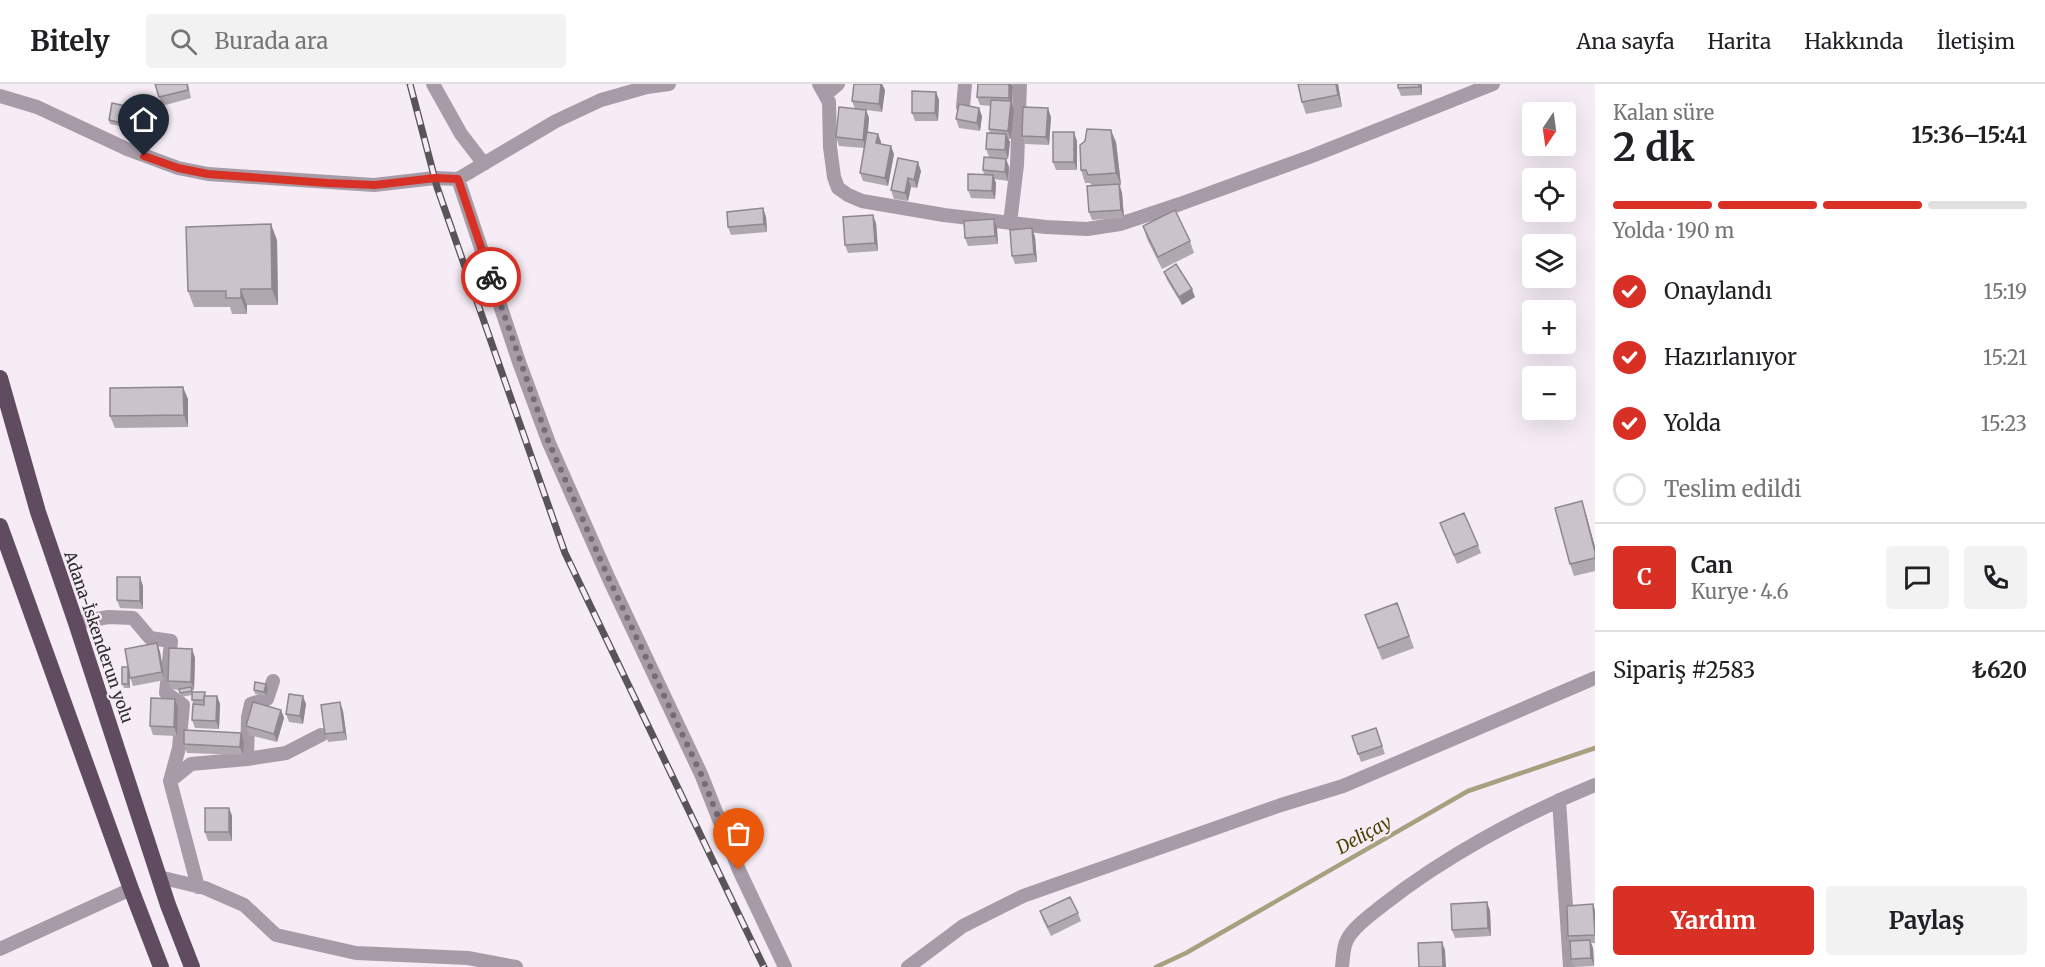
<!DOCTYPE html>
<html lang="tr">
<head>
<meta charset="utf-8">
<style>
  :root { --surface:#fff; --page:#f2f2f2; --text:#202124; --muted:#757577; --line:#e0e0e0; --accent:#d93025 }
  body { margin:0; font-family:Merriweather,serif; background:var(--page); color:var(--text); height:100vh; display:flex; flex-direction:column; font-size:22px; white-space:nowrap }
  * { box-sizing:border-box; margin:0 }
  p { font-size:20px; color:var(--muted) }
  .icon { flex:none; width:33px; height:33px; fill:none; stroke:currentColor; stroke-width:2; stroke-linecap:round; stroke-linejoin:round }
  .map { position:relative; flex:1; overflow:hidden }
  .details { display:flex; flex-direction:column; background:var(--surface); width:450px }
  .details>* { flex:none }
  .needle { width:39px; rotate:193deg }
  .buttons { position:absolute; left:1522px; top:18px; display:grid; gap:12px }
  .buttons a { display:grid; place-items:center; width:54px; height:54px; border-radius:6px; background:var(--surface); box-shadow:0 6px 24px #0002; font-size:30px }
  .pin { position:absolute; display:grid; place-items:center; width:51px; height:51px; color:#fff; margin:-62px -26px; border-radius:50% 50% 50% 0; rotate:-45deg; box-shadow:0 0 6px #0007 }
  .pin .icon { rotate:45deg }
  .courier { position:absolute; display:grid; place-items:center; width:60px; height:60px; margin:-30px; border:4px solid #d93025; border-radius:50%; background:#fff; color:#222; box-shadow:0 2px 8px #0007 }
  .overview em { font-style:normal; font-weight:700 }
  .overview div { display:flex; flex-direction:column-reverse }
  .overview { display:flex; align-items:center; justify-content:space-between; height:102px; padding:0 18px }
  h1 { font-size:39px; font-weight:700; line-height:45px }
  .bar { display:grid; grid-template-columns:repeat(4,1fr); gap:9px 6px; align-content:center; height:72px; padding:0 18px }
  .bar i { height:8px; border-radius:4px; background:var(--line) }
  .bar .current { background:var(--accent) }
  .bar p { grid-column:span 4 }
  .line { display:flex; align-items:center; gap:15px; padding:0 18px; border-top:2px solid var(--line) }
  .line div { flex:1 }
  .round { display:grid; place-items:center; flex:none; width:63px; height:63px; border-radius:6px; background:var(--page) }
  ol { padding:0 18px; list-style:none }
  li { display:flex; align-items:center; gap:18px; height:66px }
  li p { margin-inline-start:auto }
  li .icon { padding:6px; border-radius:50%; background:var(--accent); color:#fff; stroke-width:4 }
  li:last-child { color:var(--muted) }
  li i { width:33px; height:33px; border:3px solid var(--line); border-radius:50% }
  .primary-button { display:flex; gap:12px; margin-top:auto; padding:12px 18px }
  .primary-button a { flex:1; height:69px; border-radius:6px; background:var(--accent); color:#fff; font-size:24px; font-weight:700; line-height:69px; text-align:center }
  .primary-button a+a { background:var(--page); color:var(--text) }
  header { display:flex; align-items:center; gap:36px; box-sizing:border-box; height:84px; padding:0 30px; background:var(--surface); border-bottom:2px solid var(--line) }
  header strong { font-size:28px }
  nav { display:flex; gap:33px; margin-inline-start:auto; font-size:21px }
  .search { width:420px; height:54px; background:var(--page); display:flex; align-items:center; gap:15px; box-sizing:border-box; padding:0 21px; border-radius:6px; color:var(--muted); font-size:22px }
  main { display:flex; flex:1; min-height:0 }
  .map>svg:first-child { display:block }
</style>
</head>
<body>
<header>
<strong>Bitely</strong>
<div class="search"><svg class="icon" aria-label="search" viewBox="0 0 24 24"><circle cx="10" cy="10" r="6"/><path d="M15 15l6 6"/></svg>Burada ara</div>
<nav><a>Ana sayfa</a><a>Harita</a><a>Hakkında</a><a>İletişim</a></nav>
</header>
<main>
<div class="map">
<svg width="1595" height="883" viewBox="0 0 1595 883">
  <rect width="100%" height="100%" fill="#f5ecf5"/>
  <g fill="none" stroke-linecap="round" stroke-linejoin="round">
    <path stroke="#a79f7d" stroke-width="4.5" d="M 1156,883 L 1186,869 L 1468,707 L 1595,664"/>
    <path stroke="#a79ba7" stroke-width="14" d="M 433,0 L 461,50 L 484,80
      M 819,0 L 829,18 L 830,63 L 834,93 L 838,104 L 848,111 L 862,117 L 944,131 L 1046,143 L 1087,145 L 1120,140 L 1180,120 L 1312,72 L 1493,0
      M 826,10 L 838,0
      M 0,12 L 37,23 L 127,65 L 178,84 L 208,90 L 374,101 L 435,94 L 458,95 L 556,37 L 601,16 L 647,3 L 669,0
      M 963,23 L 965,0
      M 458,95 L 519,278 L 549,359 L 609,495 L 701,690 L 739,786 L 785,883
      M 1010,139 L 1017,81 L 1020,0
      M 76,539 L 108,533 L 133,534 L 150,554 L 171,557 L 166,609 L 183,621 L 179,664 L 170,697
      M 247,675 L 248,633 L 251,620 L 267,615 L 273,597
      M 1559,716 L 1570,883
      M 159,793 L 205,804 L 244,821 L 276,851 L 356,869 L 468,874 L 516,883
      M 198,803 L 170,697 L 191,680 L 247,675 L 286,669 L 321,651
      M 0,865 L 131,805
      M 908,883 L 963,842 L 1023,812 L 1281,721 L 1343,702 L 1595,594
      M 1342,883 C 1343,875 1343,863 1347,856 C 1353,843 1372,830 1383,821 C 1444,773 1523,730 1595,701"/>
    <path stroke="#604b61" stroke-width="16" d="M 0,294 L 38,428 L 76,539 L 168,821 L 192,883
      M 0,442 L 131,805 L 161,883"/>
    <defs>
      <path id="rail" d="M 410,0 L 437,103 L 565,469 L 764,883"/>
    </defs>
    <use href="#rail" stroke="#585458" stroke-width="7"/>
    <use href="#rail" stroke="#f5ecf5" stroke-width="4.5" stroke-dasharray="14" stroke-linecap="butt"/>
  </g>
  <path fill="#afa8af" d="M 155,0 L 188,0 L 191,14 L 162,22 Z
    M 854,0 L 882,0 L 885,6 L 882,28 L 866,26 L 869,34 L 868,48 L 878,50 L 881,58 L 881,60 L 894,70 L 888,102 L 863,97 L 860,89 L 864,64 L 839,62 L 836,53 L 855,25 L 852,17 Z
    M 978,0 L 1012,0 L 1012,21 L 1014,26 L 1011,55 L 1008,55 L 1010,58 L 1008,75 L 989,73 L 986,65 L 990,49 L 989,45 L 991,22 L 980,21 L 977,13 Z
    M 1338,0 L 1342,23 L 1306,30 L 1302,18 Z
    M 1398,0 L 1421,0 L 1422,11 L 1401,12 L 1398,4 Z
    M 936,8 L 939,16 L 938,37 L 915,37 L 912,29 Z
    M 126,22 L 127,26 L 124,43 L 110,40 L 109,36 Z
    M 982,32 L 980,47 L 959,44 L 956,35 Z
    M 1051,33 L 1049,61 L 1025,60 L 1022,52 Z
    M 1077,57 L 1077,86 L 1056,86 L 1053,78 Z
    M 1116,58 L 1121,101 L 1120,102 L 1122,109 L 1124,134 L 1092,136 L 1089,128 L 1092,102 L 1090,99 L 1085,99 L 1081,86 Z
    M 898,74 L 921,87 L 917,104 L 911,103 L 908,117 L 894,115 L 891,106 Z
    M 1006,75 L 1009,83 L 1008,97 L 994,95 L 996,99 L 995,115 L 971,114 L 968,106 L 984,91 L 983,86 Z
    M 763,124 L 766,133 L 767,148 L 731,151 L 728,143 Z
    M 994,135 L 997,144 L 998,160 L 968,162 L 965,154 Z
    M 876,139 L 878,167 L 848,169 L 845,161 Z
    M 1143,142 L 1190,157 L 1194,169 L 1162,185 L 1147,155 Z
    M 1032,144 L 1035,153 L 1037,178 L 1015,180 L 1012,172 Z
    M 277,156 L 278,221 L 247,221 L 247,230 L 232,230 L 230,223 L 194,223 L 188,207 Z
    M 1164,188 L 1195,213 L 1182,221 L 1167,196 Z
    M 188,315 L 188,343 L 115,344 L 110,332 Z
    M 1586,430 L 1595,463 L 1595,487 L 1574,492 L 1570,480 Z
    M 1440,439 L 1478,461 L 1481,469 L 1457,480 Z
    M 143,502 L 143,525 L 120,524 L 117,516 Z
    M 1397,519 L 1414,564 L 1382,576 L 1365,531 Z
    M 157,559 L 160,568 L 165,596 L 133,602 L 129,590 L 130,604 L 124,604 L 122,600 L 128,583 Z
    M 192,565 L 195,574 L 194,606 L 192,606 L 193,608 L 206,612 L 217,612 L 220,620 L 219,645 L 195,644 L 192,636 L 204,620 L 193,620 L 192,611 L 181,613 L 179,606 L 171,605 L 168,597 Z
    M 266,600 L 268,605 L 266,612 L 255,610 L 254,606 Z
    M 340,618 L 343,627 L 347,656 L 328,658 L 325,650 Z
    M 306,620 L 303,640 L 289,638 L 286,630 Z
    M 178,624 L 177,652 L 153,651 L 150,642 Z
    M 281,626 L 284,634 L 277,658 L 249,651 L 246,642 Z
    M 1376,644 L 1385,670 L 1361,678 L 1352,652 Z
    M 241,649 L 244,657 L 243,671 L 187,669 L 184,660 Z
    M 229,724 L 232,732 L 232,757 L 208,757 L 205,748 Z
    M 1487,818 L 1490,827 L 1491,852 L 1455,854 L 1452,846 Z
    M 1595,826 L 1595,859 L 1591,859 L 1593,864 L 1594,882 L 1574,883 L 1571,875 L 1570,857 L 1568,852 Z
    M 1040,827 L 1078,829 L 1081,837 L 1051,852 L 1043,836 Z"/>
  <path fill="#8e888e" d="M 881,0 L 882,0 L 885,6 L 882,28 L 879,20 Z
    M 1009,0 L 1012,0 L 1013,2 L 1012,21 L 1014,26 L 1011,55 L 1008,47 L 1010,19 L 1009,14 Z
    M 1336,0 L 1338,0 L 1342,23 L 1338,11 Z
    M 1419,0 L 1421,0 L 1422,1 L 1422,11 Z
    M 936,8 L 939,16 L 938,37 L 935,29 Z
    M 126,22 L 127,26 L 124,43 L 122,39 Z
    M 979,24 L 982,32 L 980,47 L 977,39 Z
    M 1048,24 L 1051,33 L 1049,61 L 1046,53 Z
    M 866,26 L 869,34 L 866,64 L 863,56 Z
    M 1111,46 L 1116,58 L 1121,101 L 1116,89 Z
    M 1074,48 L 1077,57 L 1077,86 L 1074,78 Z
    M 878,50 L 881,58 L 879,67 L 876,59 Z
    M 1006,50 L 1010,58 L 1008,75 L 1005,66 Z
    M 891,62 L 894,70 L 888,102 L 885,94 Z
    M 1006,75 L 1009,83 L 1008,97 L 1005,88 Z
    M 918,78 L 921,87 L 917,104 L 914,96 Z
    M 993,91 L 996,99 L 995,115 L 992,107 Z
    M 908,94 L 911,103 L 908,117 L 905,109 Z
    M 1119,100 L 1122,109 L 1124,134 L 1121,126 Z
    M 763,124 L 766,133 L 767,148 L 764,140 Z
    M 873,131 L 876,139 L 878,167 L 875,159 Z
    M 994,135 L 997,144 L 998,160 L 995,152 Z
    M 271,140 L 277,156 L 278,221 L 272,205 Z
    M 1032,144 L 1035,153 L 1037,178 L 1034,170 Z
    M 241,205 L 247,221 L 247,230 L 241,214 Z
    M 1192,205 L 1195,213 L 1182,221 L 1179,213 Z
    M 183,303 L 188,315 L 188,343 L 184,331 Z
    M 1582,417 L 1586,430 L 1595,463 L 1595,468 Z
    M 140,493 L 143,502 L 143,525 L 140,517 Z
    M 157,559 L 160,568 L 165,596 L 162,588 Z
    M 192,565 L 195,574 L 194,606 L 191,598 Z
    M 128,583 L 129,587 L 130,604 L 128,600 Z
    M 266,600 L 268,605 L 266,612 L 264,608 Z
    M 217,612 L 220,620 L 219,645 L 216,637 Z
    M 303,612 L 306,620 L 303,640 L 300,632 Z
    M 175,615 L 178,624 L 177,652 L 174,643 Z
    M 340,618 L 343,627 L 347,656 L 344,648 Z
    M 281,626 L 284,634 L 277,658 L 274,650 Z
    M 241,649 L 244,657 L 243,671 L 240,663 Z
    M 229,724 L 232,732 L 232,757 L 229,748 Z
    M 1487,818 L 1490,827 L 1491,852 L 1488,844 Z
    M 1593,820 L 1595,826 L 1595,852 L 1595,851 Z
    M 1590,856 L 1593,864 L 1594,882 L 1591,874 Z
    M 1442,858 L 1445,866 L 1446,883 L 1443,883 Z"/>
  <path fill="#cbc3cb" stroke="#8e888e" stroke-width="1.5" d="M 155,0 L 187,0 L 188,6 L 159,13 Z
    M 854,0 L 881,0 L 879,20 L 852,17 Z
    M 978,0 L 1009,0 L 1009,14 L 977,13 Z
    M 1298,0 L 1336,0 L 1338,11 L 1302,18 Z
    M 1398,0 L 1419,0 L 1419,3 L 1398,4 Z
    M 912,7 L 936,8 L 935,29 L 912,29 Z
    M 991,16 L 1011,17 L 1008,47 L 989,45 Z
    M 112,19 L 126,22 L 122,39 L 109,36 Z
    M 959,20 L 979,24 L 977,39 L 956,35 Z
    M 839,23 L 866,26 L 863,56 L 836,53 Z
    M 1023,23 L 1048,24 L 1046,53 L 1022,52 Z
    M 1087,45 L 1111,46 L 1116,89 L 1088,91 L 1086,86 L 1081,86 L 1080,61 L 1085,57 Z
    M 867,48 L 878,50 L 876,59 L 891,62 L 885,94 L 860,89 Z
    M 1053,48 L 1074,48 L 1074,78 L 1053,78 Z
    M 987,49 L 1006,50 L 1005,66 L 986,65 Z
    M 984,73 L 1006,75 L 1005,88 L 983,86 Z
    M 898,74 L 918,78 L 914,96 L 908,94 L 905,109 L 891,106 Z
    M 968,90 L 993,91 L 992,107 L 968,106 Z
    M 1119,100 L 1121,126 L 1089,128 L 1087,102 Z
    M 763,124 L 764,140 L 728,143 L 727,128 Z
    M 1175,126 L 1190,157 L 1158,173 L 1143,142 Z
    M 873,131 L 875,159 L 845,161 L 843,133 Z
    M 994,135 L 995,152 L 965,154 L 964,137 Z
    M 271,140 L 272,205 L 241,205 L 241,214 L 226,214 L 226,207 L 188,207 L 186,143 Z
    M 1032,144 L 1034,170 L 1012,172 L 1010,146 Z
    M 1176,180 L 1192,205 L 1179,213 L 1164,188 Z
    M 183,303 L 184,331 L 110,332 L 110,304 Z
    M 1582,417 L 1595,468 L 1595,474 L 1570,480 L 1555,424 Z
    M 1464,429 L 1478,461 L 1454,471 L 1440,439 Z
    M 117,493 L 140,493 L 140,517 L 117,516 Z
    M 1397,519 L 1409,552 L 1378,564 L 1365,531 Z
    M 157,559 L 162,588 L 130,594 L 125,565 Z
    M 169,564 L 192,565 L 191,598 L 168,597 Z
    M 122,583 L 128,583 L 128,600 L 122,600 Z
    M 255,598 L 266,600 L 264,608 L 254,606 Z
    M 191,603 L 192,607 L 180,609 L 179,605 Z
    M 192,608 L 205,608 L 204,616 L 192,616 Z
    M 289,610 L 303,612 L 300,632 L 286,630 Z
    M 204,612 L 217,612 L 216,637 L 192,636 L 193,620 L 204,621 Z
    M 151,614 L 175,615 L 174,643 L 150,642 Z
    M 253,618 L 281,626 L 274,650 L 246,642 Z
    M 340,618 L 344,648 L 325,650 L 321,621 Z
    M 1376,644 L 1382,662 L 1358,670 L 1352,652 Z
    M 184,646 L 241,649 L 240,663 L 184,660 Z
    M 205,724 L 229,724 L 229,748 L 205,748 Z
    M 1070,813 L 1078,829 L 1048,843 L 1040,827 Z
    M 1487,818 L 1488,844 L 1452,846 L 1451,820 Z
    M 1593,820 L 1595,851 L 1568,852 L 1567,822 Z
    M 1590,856 L 1591,874 L 1571,875 L 1570,857 Z
    M 1442,858 L 1443,883 L 1419,883 L 1418,859 Z"/>
  <g fill="none" stroke-linecap="round" stroke-linejoin="round">
    <path stroke="#736e73" stroke-width="6" stroke-dasharray="0 10.8" d="M 491,193 L 549,359 L 609,495 L 701,690 L 739,786"/>
    <path stroke="#d93025" stroke-width="8" d="M 144,72 L 178,84 L 208,90 L 327,99 L 375,101 L 435,94 L 458,95 L 491,193"/>
  </g>
  <g text-anchor="middle" stroke-width="4.5" stroke-linejoin="round" paint-order="stroke">
    <g font-size="16" fill="#2d2a2d" stroke="#f5ecf5">
      <text transform="translate(99 553) rotate(71)" y="6">Adana-İskenderun yolu</text>
    </g>
    <g font-size="18" font-style="italic" fill="#4f4301" stroke="#f5ecf5">
      <text transform="translate(1364 751) rotate(-29)" y="6">Deliçay</text>
    </g>
  </g>
</svg>
<div class="buttons">
<a><svg class="needle" viewBox="-14 -14 28 28"><path d="M0-13l5 13h-10z" fill="#e53935"/><path d="M0 13l5-13h-10z" fill="#757577"/></svg></a>
<a><svg class="icon" aria-label="locate" viewBox="0 0 24 24"><circle cx="12" cy="12" r="6"/><path d="M12 2v4M12 18v4M2 12h4M18 12h4"/></svg></a>
<a><svg class="icon" aria-label="layers" viewBox="0 0 24 24"><path d="M12 4l9 5-9 5-9-5zM3 14l9 5 9-5"/></svg></a>
<a>+</a>
<a>−</a>
</div>
<div class="pin" style="left:739px;top:786px;background:#ea580c"><svg class="icon" aria-label="bag" viewBox="0 0 24 24"><path d="M5 8h14l-1 12H6zM9 8a3 3 0 0 1 6 0"/></svg></div>
<div class="pin" style="left:144px;top:72px;background:#1f2937"><svg class="icon" aria-label="home" viewBox="0 0 24 24"><path d="M3 11l9-7 9 7M6 9v11h12V9"/></svg></div>
<div class="courier" style="left:491px;top:193px"><svg class="icon" aria-label="bike" viewBox="0 0 24 24"><circle cx="6" cy="16" r="4"/><circle cx="18" cy="16" r="4"/><path d="M6 16l4-8h5l3 8M10 8l3 8H6M13 5h3"/></svg></div>
</div>
<section class="details">
<div class="overview"><div><h1>2 dk</h1><p>Kalan süre</p></div><em>15:36–15:41</em></div>
<div class="bar"><i class="current"></i><i class="current"></i><i class="current"></i><i></i><p>Yolda · 190 m</p></div>
<ol>
<li><svg class="icon" aria-label="check" viewBox="0 0 24 24"><path d="M5 12l5 5 9-10"/></svg>Onaylandı<p>15:19</p></li>
<li><svg class="icon" aria-label="check" viewBox="0 0 24 24"><path d="M5 12l5 5 9-10"/></svg>Hazırlanıyor<p>15:21</p></li>
<li><svg class="icon" aria-label="check" viewBox="0 0 24 24"><path d="M5 12l5 5 9-10"/></svg>Yolda<p>15:23</p></li>
<li><i></i>Teslim edildi</li>
</ol>
<div class="line" style="height:108px"><b class="round" style="background:var(--accent);color:#fff">C</b><div><b>Can</b><p>Kurye · 4.6</p></div><a class="round"><svg class="icon" aria-label="chat" viewBox="0 0 24 24"><path d="M4 5h16v11H9l-5 4z"/></svg></a><a class="round"><svg class="icon" aria-label="phone" viewBox="0 0 24 24"><path d="M5 4h4l2 5-3 2q2 4 5 5l2-3 5 2v4C11 20 4 13 5 4z"/></svg></a></div>
<div class="line" style="height:78px"><div>Sipariş #2583</div><b>₺620</b></div>
<div class="primary-button"><a>Yardım</a><a>Paylaş</a></div>
</section>
</main>
</body>
</html>
